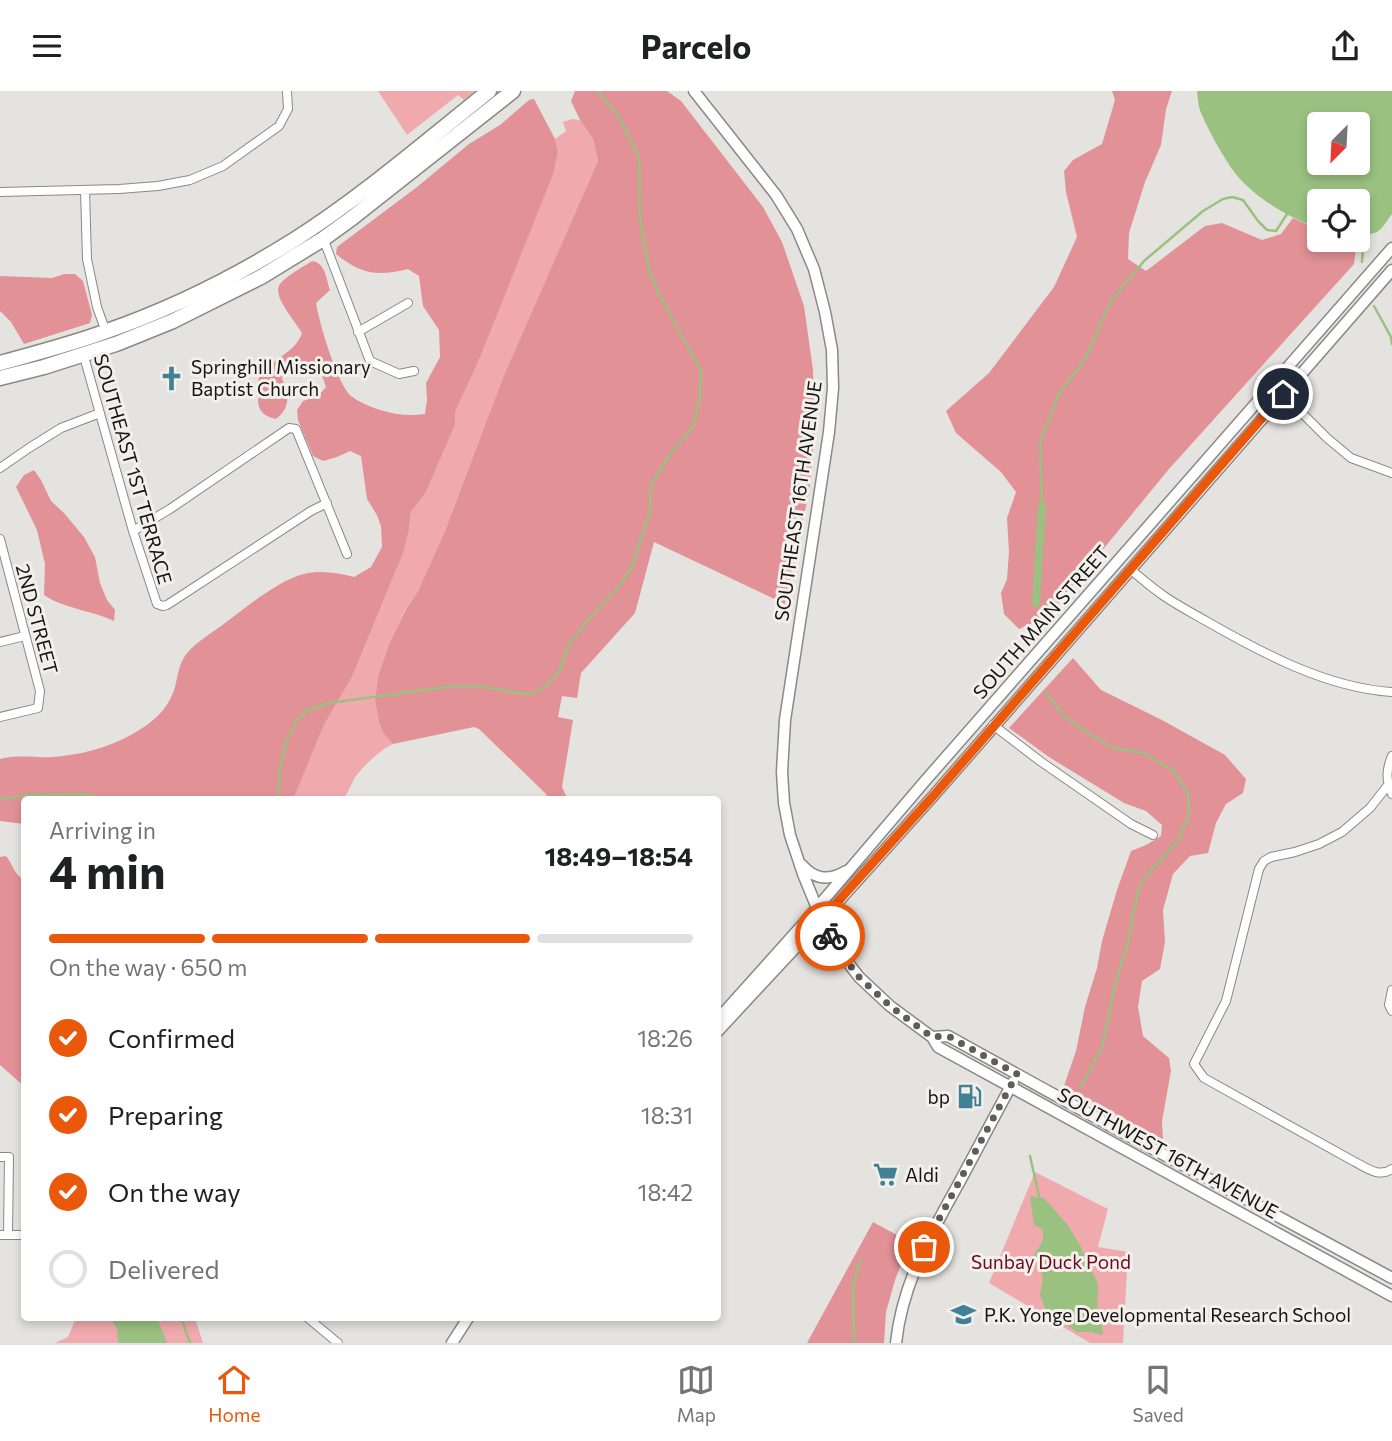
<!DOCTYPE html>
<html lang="en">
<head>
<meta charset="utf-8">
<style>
  :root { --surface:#fff; --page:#f6f6f6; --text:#202124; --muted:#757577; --line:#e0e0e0; --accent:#ea580c }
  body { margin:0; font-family:Commissioner,sans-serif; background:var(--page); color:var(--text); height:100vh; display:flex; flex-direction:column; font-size:26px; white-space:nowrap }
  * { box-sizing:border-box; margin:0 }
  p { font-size:23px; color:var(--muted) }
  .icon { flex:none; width:38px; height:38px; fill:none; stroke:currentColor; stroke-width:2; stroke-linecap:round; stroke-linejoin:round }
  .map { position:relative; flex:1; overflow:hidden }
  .sheet { position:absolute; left:21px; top:705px; width:700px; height:525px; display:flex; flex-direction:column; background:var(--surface); border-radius:7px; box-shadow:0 4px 10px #0003 }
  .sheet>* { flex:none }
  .needle { width:46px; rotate:204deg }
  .controls { position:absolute; left:1307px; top:21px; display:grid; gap:14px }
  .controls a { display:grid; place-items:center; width:63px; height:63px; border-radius:7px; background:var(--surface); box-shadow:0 4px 10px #0003; font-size:35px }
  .pin { position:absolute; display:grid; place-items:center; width:60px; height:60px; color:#fff; margin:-30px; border:4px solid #fff; border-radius:50%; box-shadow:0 2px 7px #0007 }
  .courier { position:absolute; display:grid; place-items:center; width:70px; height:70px; margin:-35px; border:5px solid #ea580c; border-radius:50%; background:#fff; color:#222; box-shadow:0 2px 9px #0007 }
  .headline em { font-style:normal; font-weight:700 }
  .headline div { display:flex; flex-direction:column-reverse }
  .headline { display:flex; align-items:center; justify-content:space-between; height:119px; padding:0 28px }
  h1 { font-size:46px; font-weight:700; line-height:52px }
  .bar { display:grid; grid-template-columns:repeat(4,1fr); gap:10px 7px; align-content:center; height:84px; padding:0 28px }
  .bar i { height:9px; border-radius:5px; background:var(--line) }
  .bar .active { background:var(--accent) }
  .bar p { grid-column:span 4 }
  ol { padding:0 28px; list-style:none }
  li { display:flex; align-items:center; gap:21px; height:77px }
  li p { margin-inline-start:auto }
  li .icon { padding:7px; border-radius:50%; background:var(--accent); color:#fff; stroke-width:4 }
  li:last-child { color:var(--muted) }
  li i { width:38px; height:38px; border:4px solid var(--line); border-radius:50% }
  header { display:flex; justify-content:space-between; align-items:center; height:91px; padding:0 28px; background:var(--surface); font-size:32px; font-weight:700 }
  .tab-bar { display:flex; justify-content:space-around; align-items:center; height:98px; border-top:2px solid var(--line); background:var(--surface); font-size:19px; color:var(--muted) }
  .tab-bar a { display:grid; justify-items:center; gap:4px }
  .tab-bar .active { color:var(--accent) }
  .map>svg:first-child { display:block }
</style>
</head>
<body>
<header><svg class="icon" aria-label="menu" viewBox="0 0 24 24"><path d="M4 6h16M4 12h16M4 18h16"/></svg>Parcelo<svg class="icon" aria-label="share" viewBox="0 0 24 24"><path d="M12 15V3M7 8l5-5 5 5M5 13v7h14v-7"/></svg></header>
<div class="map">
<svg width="1392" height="1252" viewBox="0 0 1392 1252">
  <rect width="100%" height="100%" fill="#e5e3df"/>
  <path fill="#f0aaae" d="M 378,0 L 475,0 L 464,9 L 458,4 L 407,44 Z
    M 572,28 L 580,29 L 593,48 L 598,70 L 504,284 L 445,440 L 418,500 L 406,517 L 389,553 L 378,585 L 375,610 L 379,631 L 383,641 L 387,647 L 393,653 C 382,657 360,678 354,688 C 350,696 348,702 342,709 L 293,709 L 324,634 L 352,586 L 404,460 L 409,438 L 411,421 L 426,401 L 455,334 L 455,321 L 478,272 L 558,61 L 555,48 L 566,40 L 563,31 Z
    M 1035,1081 L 1108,1118 L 1098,1156 L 1128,1161 L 1123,1252 L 1090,1252 L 989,1192 Z
    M 76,1227 L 195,1227 L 203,1252 L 55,1252 L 68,1246 Z"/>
  <path fill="#e29196" d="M 575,0 L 667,0 L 681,10 L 763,116 L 782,151 L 804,215 L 813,279 L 815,341 L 809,401 L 785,513 L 654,451 L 635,522 L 581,582 L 577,607 L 562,605 L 558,626 L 573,629 L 562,696 L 568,709 L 550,709 L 545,702 L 479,638 L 474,636 L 393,653 L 387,647 L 383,641 L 379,631 L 375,610 L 378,585 L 389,553 L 406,518 L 418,500 L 445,440 L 504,284 L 598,70 L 593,48 L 580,29 L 571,10 Z
    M 1112,0 L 1172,0 L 1166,18 L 1161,54 L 1145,91 L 1129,142 L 1128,168 L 1146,180 L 1205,135 L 1222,132 L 1262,149 L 1281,143 L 1293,127 L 1308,134 L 1319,137 L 1320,149 L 1357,149 L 1354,173 L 1169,378 L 1049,524 L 1019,538 L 1004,523 L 1001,502 L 1007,488 L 1009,461 L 1007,427 L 1016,401 L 1001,381 L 956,342 L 946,320 L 989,282 L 1054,196 L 1077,146 L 1066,101 L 1064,80 L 1073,69 L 1102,53 L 1115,9 Z
    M 534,8 L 555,48 L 558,61 L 553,83 L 477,274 L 455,321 L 455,334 L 426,401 L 411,421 L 409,438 L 404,460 L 352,586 L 324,634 L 293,709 L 24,709 L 24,733 L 0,730 L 0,668 C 18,663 35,667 53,666 C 79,664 107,657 129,645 C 151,633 168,620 175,596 C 178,584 179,571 188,561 C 197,551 210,543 221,535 C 245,518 269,496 297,485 C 315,478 336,481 354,486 L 371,476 L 382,456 L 381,435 L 377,424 L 367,408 L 361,365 L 350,360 L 337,366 L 323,370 L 313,365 L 298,329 L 297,319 L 303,310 L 318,305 L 326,296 L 321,282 L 305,270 C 291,273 285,272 282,288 C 290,302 290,318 276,328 C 267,326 259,322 258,311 C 258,307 260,304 260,300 C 260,294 256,291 260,285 C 270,268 296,262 302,242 C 296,231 271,204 280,193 C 286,185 303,176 312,170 C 326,172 326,188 330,199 L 316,212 C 319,231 337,293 351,305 C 370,319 401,327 425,323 L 427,309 L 426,292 L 440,266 L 439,239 L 423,215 L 419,185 L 408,178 C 376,186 361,183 336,163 L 337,156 L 417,96 L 469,53 L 500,34 L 529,9 Z
    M 64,183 L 75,183 L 83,190 L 92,224 L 90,232 L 24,253 L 11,231 L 0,220 L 0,185 L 52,187 Z
    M 34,379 L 41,389 L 51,410 L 64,422 L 84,446 L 95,466 L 100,492 L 107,509 L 115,519 L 114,530 C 91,519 65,518 44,504 L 45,473 L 37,439 L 16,396 L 24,384 Z
    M 1073,567 L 1101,599 L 1162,629 L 1225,664 L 1246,688 L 1243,702 L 1226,713 L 1216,732 L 1208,762 L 1190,765 L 1173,783 L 1163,819 L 1165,851 L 1160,878 L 1142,890 L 1138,916 L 1143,945 L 1169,967 L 1171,980 L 1162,1030 L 1163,1049 L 1064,995 L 1076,960 L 1085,916 L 1097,877 L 1102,850 L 1117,799 L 1131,760 L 1146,754 L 1161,745 L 1162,734 L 1146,720 L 1124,712 L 1049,666 L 1009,637 Z
    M 6,765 C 14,775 13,782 24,789 L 23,820 L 24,822 L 24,995 L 0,974 L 0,766 Z
    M 873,1131 L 910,1151 L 895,1189 L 886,1221 L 884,1252 L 807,1252 Z"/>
  <path fill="#9ac180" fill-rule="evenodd" d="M 1197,0 L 1392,0 L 1392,123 C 1379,140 1382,143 1358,144 L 1358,110 L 1320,110 L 1319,137 C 1294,130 1258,108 1240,88 C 1226,72 1210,42 1201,22 C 1198,15 1198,7 1197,0 ZM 1358,33 L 1358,72 L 1320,72 L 1320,33 Z
    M 1030,1105 L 1044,1107 L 1067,1133 L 1080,1154 L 1098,1193 L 1097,1225 L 1102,1234 L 1103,1244 L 1091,1241 L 1077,1241 L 1046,1220 L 1040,1204 L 1043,1188 L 1041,1177 L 1034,1163 C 1041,1154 1045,1149 1042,1138 L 1034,1134 Z
    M 110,1227 L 157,1227 L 167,1252 L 118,1252 L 117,1237 Z"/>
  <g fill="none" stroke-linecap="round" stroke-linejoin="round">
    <path stroke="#9ac180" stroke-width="2.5" d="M 1362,171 L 1364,144
      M 1374,215 L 1391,246 L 1392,253
      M 1042,415 L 1040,350 L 1059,303 L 1086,266 L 1111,210 L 1144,170 L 1203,120 L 1223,108 L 1232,106 L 1243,109 L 1258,130 L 1267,139 L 1276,140 L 1287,123
      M 1046,601 L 1062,623 L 1086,641 L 1114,657 L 1144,662 L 1174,680 L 1188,703 L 1189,723 L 1178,750 L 1145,786 L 1138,799 L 1127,856 L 1116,889 L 1102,956 L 1080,997
      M 0,708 L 26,704 L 82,703 L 115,709
      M 277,709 L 280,678 L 287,649 L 297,629 L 308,619 L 329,612 L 454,595 L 486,596 L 511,601 L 532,603 L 546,595 L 560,579 L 568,555 L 590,526 L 616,499 L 631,478 L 650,420 L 651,394 L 670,363 L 693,336 L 700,306 L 701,280 L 660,205 L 650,183 L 640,131 L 639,66 L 617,23 L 597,0
      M 1030,1065 L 1039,1105
      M 181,1227 L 190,1252
      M 854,1252 L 853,1196 L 860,1169"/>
    <path stroke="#9ac180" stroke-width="8" d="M 1036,512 L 1042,415"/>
    <defs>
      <path id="street" d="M 85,99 L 87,168 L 97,216 L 106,241
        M 0,101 L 119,98 L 158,95 L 190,89 L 223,75 L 279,35 L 288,18 L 287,0
        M 323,147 L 370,270 L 399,283 L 414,280
        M 358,241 L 408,212
        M 83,262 L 133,440 L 157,513 L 163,515 L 167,514 L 311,420 L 327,412
        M 1283,303 L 1327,347 L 1351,367 L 1392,382
        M 0,377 L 29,357 L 61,337 L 100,322
        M 133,440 L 170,418 L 289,337 L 296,338 L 347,463
        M 0,448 L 40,600 L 38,617 L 0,626
        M 1130,478 C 1141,487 1152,497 1164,505 C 1177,514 1192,522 1206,530 C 1262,562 1327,597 1392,601
        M 0,551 L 25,545
        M 993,634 L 1040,670 L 1131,733 L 1153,744
        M 1392,665 C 1386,679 1386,689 1392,703
        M 1388,694 L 1370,717 L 1342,741 L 1319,753 L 1295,761 L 1271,766 L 1264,770 L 1259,778 L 1226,910 L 1194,973 L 1204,987 L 1355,1071 C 1367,1077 1379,1087 1392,1078
        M 1392,899 L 1389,914 L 1392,920
        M 0,1066 L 9,1066 L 8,1144
        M 0,1144 L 24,1144
        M 308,1227 L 338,1252"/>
      <path id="secondary" d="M 694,0 L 776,104 L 797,138 L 814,178 L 825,221 L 832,259 L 833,297 L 829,341 L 785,629 L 782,681 L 784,712 L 790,744 L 803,783 L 817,817 L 836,856 L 859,886 L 890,915 L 932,946 L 938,956 L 1392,1205
        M 802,774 C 815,789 829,790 846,780
        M 718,928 L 804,832 L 925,690 L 1392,157
        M 718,940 L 837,812 L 935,703 L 1392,179
        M 932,946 L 948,945 L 1120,1040 L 1392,1187
        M 452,1252 L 468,1227
        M 896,1252 C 902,1193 931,1142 959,1092 C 977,1058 995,1025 1013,991"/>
      <path id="highway" d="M 0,272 C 36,262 72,253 107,240 C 173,217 235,186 294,149 C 363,105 425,51 489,0
        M 0,287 L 44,276 L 116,253 L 173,230 L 261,186 L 323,148 L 352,127 L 513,0"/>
    </defs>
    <use href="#street" stroke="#8b8885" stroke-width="10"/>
    <use href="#secondary" stroke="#8b8885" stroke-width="13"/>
    <use href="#highway" stroke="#8b8885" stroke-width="17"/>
    <use href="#street" stroke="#fff" stroke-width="8"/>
    <use href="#secondary" stroke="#fff" stroke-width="10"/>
    <use href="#highway" stroke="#fff" stroke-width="14"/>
  </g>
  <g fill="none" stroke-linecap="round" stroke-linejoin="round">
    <path stroke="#5e5d5b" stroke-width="7" stroke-dasharray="0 12.6" d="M 830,845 L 836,856 L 859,886 L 890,915 L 917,935 L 932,946 L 948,945 L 1017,983 L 924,1156"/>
    <path stroke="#ea580c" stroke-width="9" d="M 830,845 L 822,828 L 935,703 L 1283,303"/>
  </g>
  <defs>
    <symbol id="church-bare" viewBox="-9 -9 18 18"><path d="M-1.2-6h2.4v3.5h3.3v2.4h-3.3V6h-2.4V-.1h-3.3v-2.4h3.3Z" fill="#418095" stroke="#f3f0ec" stroke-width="2.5" paint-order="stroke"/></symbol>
    <symbol id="fuel-bare" viewBox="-9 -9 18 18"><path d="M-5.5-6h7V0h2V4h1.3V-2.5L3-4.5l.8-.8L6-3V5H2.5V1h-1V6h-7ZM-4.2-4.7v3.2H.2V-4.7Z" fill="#418095" stroke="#f3f0ec" stroke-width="2.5" paint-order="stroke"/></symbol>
    <symbol id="supermarket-bare" viewBox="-9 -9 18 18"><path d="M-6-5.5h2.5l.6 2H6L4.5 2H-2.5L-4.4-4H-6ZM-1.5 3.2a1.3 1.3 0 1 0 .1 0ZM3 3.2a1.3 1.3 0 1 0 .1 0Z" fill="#418095" stroke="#f3f0ec" stroke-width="2.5" paint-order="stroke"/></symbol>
    <symbol id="school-bare" viewBox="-9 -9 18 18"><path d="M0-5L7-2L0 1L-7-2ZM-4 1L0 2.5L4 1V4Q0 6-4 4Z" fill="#418095" stroke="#f3f0ec" stroke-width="2.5" paint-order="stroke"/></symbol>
  </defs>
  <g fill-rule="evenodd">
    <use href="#church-bare" x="154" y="270" width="35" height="35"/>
    <use href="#fuel-bare" x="952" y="988" width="35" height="35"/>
    <use href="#supermarket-bare" x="868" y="1066" width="35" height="35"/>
    <use href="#school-bare" x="946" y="1206" width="35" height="35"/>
  </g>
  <g text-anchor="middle" stroke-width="6" stroke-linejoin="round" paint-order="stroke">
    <g font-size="19" fill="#161514" stroke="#f3f0ec" text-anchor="start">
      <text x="191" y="283">Springhill Missionary<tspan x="191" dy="22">Baptist Church</tspan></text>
      <text x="950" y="1013" text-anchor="end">bp</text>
      <text x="905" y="1091">Aldi</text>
      <text x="984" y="1231">P.K. Yonge Developmental Research School</text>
    </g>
    <g font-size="19" fill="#161514" stroke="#f3f0ec">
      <text transform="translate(133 378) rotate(74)" y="7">SOUTHEAST 1ST TERRACE</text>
      <text transform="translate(798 410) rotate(-82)" y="7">SOUTHEAST 16TH AVENUE</text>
      <text transform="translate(37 528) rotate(75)" y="7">2ND STREET</text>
      <text transform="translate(1041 531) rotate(-49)" y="7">SOUTH MAIN STREET</text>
      <text transform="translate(1168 1062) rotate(29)" y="7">SOUTHWEST 16TH AVENUE</text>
    </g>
    <g font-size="19" fill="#6b0921" stroke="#f3f0ec">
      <text x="1051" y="1178">Sunbay Duck Pond</text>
    </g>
  </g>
</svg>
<div class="controls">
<a><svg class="needle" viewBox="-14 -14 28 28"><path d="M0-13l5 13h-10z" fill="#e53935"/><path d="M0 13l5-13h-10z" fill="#757577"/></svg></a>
<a><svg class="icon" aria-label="locate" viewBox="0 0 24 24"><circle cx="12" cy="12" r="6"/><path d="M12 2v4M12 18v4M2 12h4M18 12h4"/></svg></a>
</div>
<div class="pin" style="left:924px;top:1156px;background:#ea580c"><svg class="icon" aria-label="bag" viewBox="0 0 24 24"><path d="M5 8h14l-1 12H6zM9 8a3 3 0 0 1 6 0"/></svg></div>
<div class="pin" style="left:1283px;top:303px;background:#1f2937"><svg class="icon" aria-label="home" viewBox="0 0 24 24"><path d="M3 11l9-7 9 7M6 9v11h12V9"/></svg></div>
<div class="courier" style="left:830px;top:845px"><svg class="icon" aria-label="bike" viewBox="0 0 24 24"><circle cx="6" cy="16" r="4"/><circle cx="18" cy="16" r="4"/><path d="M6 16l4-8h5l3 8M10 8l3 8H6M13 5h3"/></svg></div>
<section class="sheet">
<div class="headline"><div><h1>4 min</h1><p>Arriving in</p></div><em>18:49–18:54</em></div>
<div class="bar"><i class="active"></i><i class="active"></i><i class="active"></i><i></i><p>On the way · 650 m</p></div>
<ol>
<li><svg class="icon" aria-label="check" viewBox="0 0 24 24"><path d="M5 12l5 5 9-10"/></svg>Confirmed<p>18:26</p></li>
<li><svg class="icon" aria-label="check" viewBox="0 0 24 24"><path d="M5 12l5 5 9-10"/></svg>Preparing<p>18:31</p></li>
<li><svg class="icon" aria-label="check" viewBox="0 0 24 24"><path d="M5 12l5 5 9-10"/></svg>On the way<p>18:42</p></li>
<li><i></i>Delivered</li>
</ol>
</section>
</div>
<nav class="tab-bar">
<a class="active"><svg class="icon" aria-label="home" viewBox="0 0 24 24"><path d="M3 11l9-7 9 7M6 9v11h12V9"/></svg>Home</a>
<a><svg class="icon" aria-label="map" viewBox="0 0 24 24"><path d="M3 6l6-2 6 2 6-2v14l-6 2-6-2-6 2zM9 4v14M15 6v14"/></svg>Map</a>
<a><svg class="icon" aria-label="saved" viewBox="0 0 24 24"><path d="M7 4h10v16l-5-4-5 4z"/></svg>Saved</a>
</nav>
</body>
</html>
